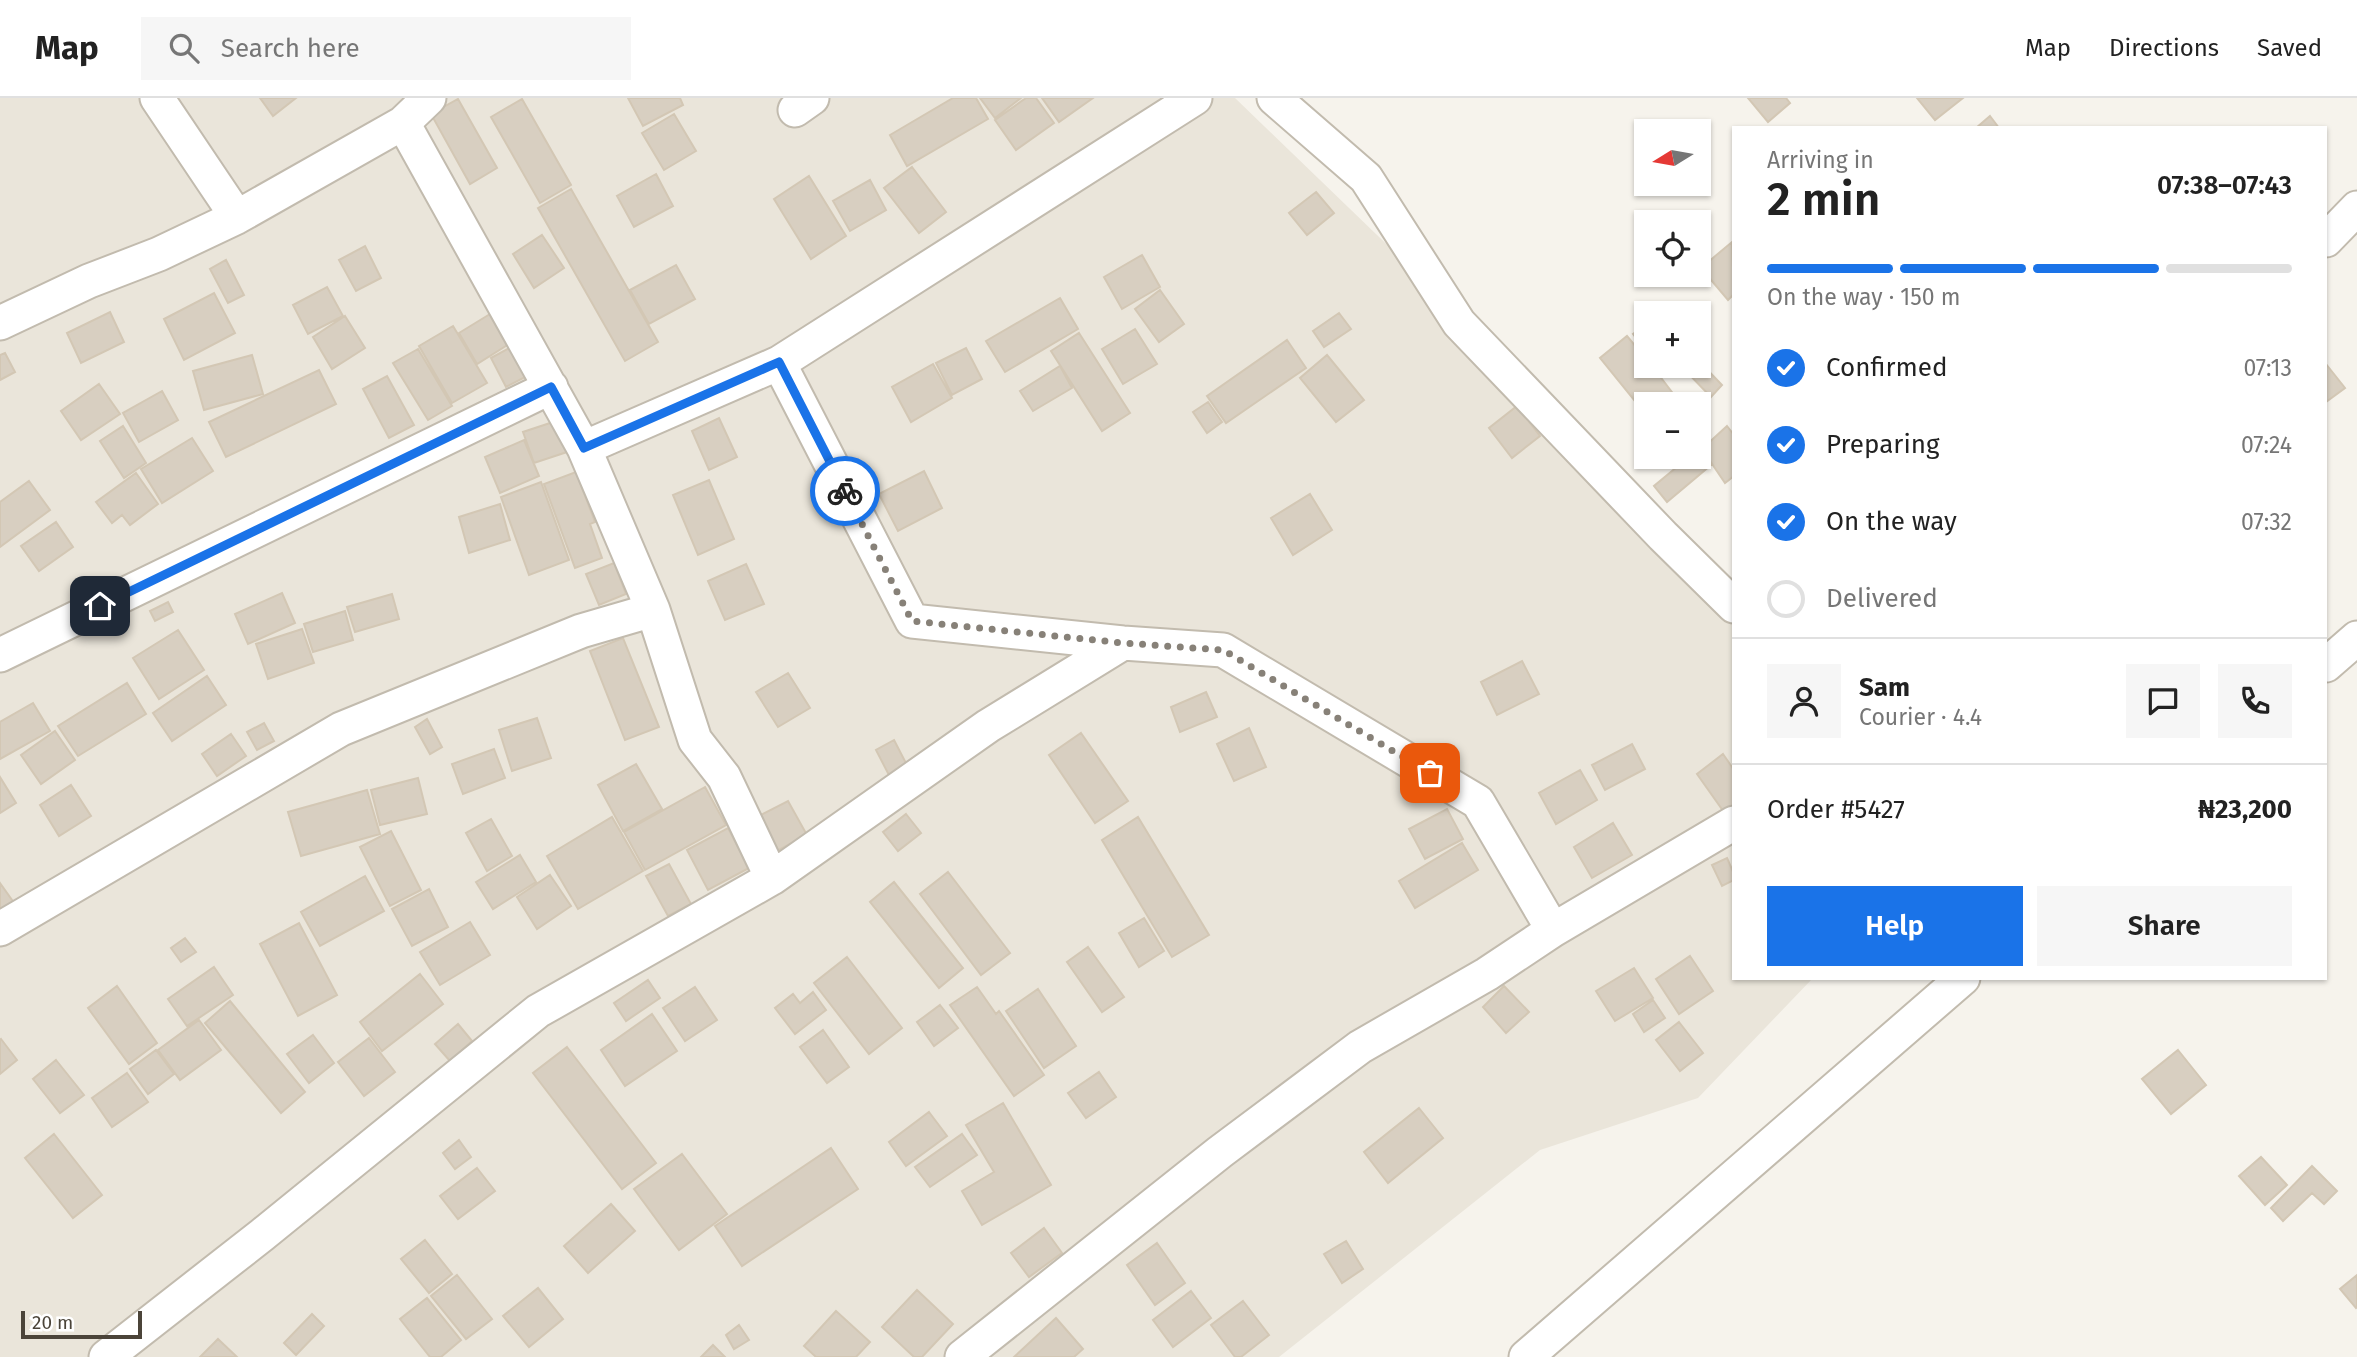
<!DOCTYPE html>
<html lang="en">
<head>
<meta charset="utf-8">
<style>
  :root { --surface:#fff; --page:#f6f6f6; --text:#222; --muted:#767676; --line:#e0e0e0; --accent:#1a73e8 }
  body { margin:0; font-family:"Fira Sans",sans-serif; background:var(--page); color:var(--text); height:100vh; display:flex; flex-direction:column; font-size:26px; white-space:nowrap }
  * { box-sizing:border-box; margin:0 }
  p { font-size:23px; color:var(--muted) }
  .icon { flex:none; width:38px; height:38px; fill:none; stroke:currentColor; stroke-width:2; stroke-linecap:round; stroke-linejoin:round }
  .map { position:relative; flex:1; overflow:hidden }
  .drawer { position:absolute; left:1732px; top:28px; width:595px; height:854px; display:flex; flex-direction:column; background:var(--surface); border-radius:0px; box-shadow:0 2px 5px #0004 }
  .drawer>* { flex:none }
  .needle { width:46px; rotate:259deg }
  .buttons { position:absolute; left:1634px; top:21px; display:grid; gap:14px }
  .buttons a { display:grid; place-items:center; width:77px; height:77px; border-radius:0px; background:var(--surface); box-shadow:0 2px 5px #0004; font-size:35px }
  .scale { position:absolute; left:21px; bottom:18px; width:121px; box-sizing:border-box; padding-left:7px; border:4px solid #4b4439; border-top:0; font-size:19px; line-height:24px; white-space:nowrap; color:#4b4439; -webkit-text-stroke:5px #fff; paint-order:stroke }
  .pin { position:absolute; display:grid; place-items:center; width:60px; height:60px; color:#fff; margin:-30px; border-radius:14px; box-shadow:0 4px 10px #0006 }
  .courier { position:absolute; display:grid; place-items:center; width:70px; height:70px; margin:-35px; border:5px solid #1a73e8; border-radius:50%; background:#fff; color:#222; box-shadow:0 2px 9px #0007 }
  .overview em { font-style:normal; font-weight:600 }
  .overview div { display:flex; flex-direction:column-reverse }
  .overview { display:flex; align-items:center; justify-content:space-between; height:119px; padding:0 35px }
  h1 { font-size:46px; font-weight:600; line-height:52px }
  .bar { display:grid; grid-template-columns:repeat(4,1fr); gap:10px 7px; align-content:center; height:84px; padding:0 35px }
  .bar i { height:9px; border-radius:5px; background:var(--line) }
  .bar .selected { background:var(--accent) }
  .bar p { grid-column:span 4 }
  .line { display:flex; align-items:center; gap:18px; padding:0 35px; border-top:2px solid var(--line) }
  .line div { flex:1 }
  .round { display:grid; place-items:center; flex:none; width:74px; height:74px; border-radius:0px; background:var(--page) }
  ol { padding:0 35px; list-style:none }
  li { display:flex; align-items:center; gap:21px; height:77px }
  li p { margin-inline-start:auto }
  li .icon { padding:7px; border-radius:50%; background:var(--accent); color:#fff; stroke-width:4 }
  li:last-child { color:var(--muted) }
  li i { width:38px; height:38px; border:4px solid var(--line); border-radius:50% }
  .button { display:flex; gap:14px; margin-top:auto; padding:14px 35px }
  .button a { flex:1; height:80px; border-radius:0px; background:var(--accent); color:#fff; font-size:28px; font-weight:600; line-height:80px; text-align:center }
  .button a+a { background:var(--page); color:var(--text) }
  header { display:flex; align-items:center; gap:42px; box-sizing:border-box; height:98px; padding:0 35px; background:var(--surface); border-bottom:2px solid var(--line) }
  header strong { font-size:33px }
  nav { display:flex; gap:38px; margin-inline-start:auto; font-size:24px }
  .search { width:490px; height:63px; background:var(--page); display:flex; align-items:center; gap:18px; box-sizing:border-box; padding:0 24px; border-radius:0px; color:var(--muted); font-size:26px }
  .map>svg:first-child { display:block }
</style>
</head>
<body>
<header>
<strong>Map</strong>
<div class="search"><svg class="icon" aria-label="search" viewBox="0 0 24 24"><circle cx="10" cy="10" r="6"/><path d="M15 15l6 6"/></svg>Search here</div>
<nav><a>Map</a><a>Directions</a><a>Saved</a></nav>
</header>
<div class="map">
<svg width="2357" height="1259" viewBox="0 0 2357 1259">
  <rect width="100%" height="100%" fill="#f6f3ec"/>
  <path fill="#eae5da" d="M 0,0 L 1235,0 L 1547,301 L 1734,513 L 1734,880 L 1813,880 L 1698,1000 L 1540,1052 L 1279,1259 L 0,1259 Z"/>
  <path fill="#d8cfc1" stroke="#d3c7b4" stroke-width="2" d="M 260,0 L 296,0 L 273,18 Z
    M 628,0 L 680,0 L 683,7 L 643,28 Z
    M 953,0 L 976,0 L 988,21 L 907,68 L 890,37 Z
    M 980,0 L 1021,0 L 995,20 Z
    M 1026,0 L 1036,0 L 1054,25 L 1016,52 L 995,22 Z
    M 1042,0 L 1093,0 L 1059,24 Z
    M 1748,0 L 1786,0 L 1790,5 L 1768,24 Z
    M 1917,0 L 1963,0 L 1935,22 Z
    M 458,1 L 497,70 L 470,86 L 431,16 Z
    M 522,1 L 571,87 L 540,105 L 491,19 Z
    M 674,16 L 696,53 L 664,72 L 642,35 Z
    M 1990,18 L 1999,30 L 1976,30 Z
    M 912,69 L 946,114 L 919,135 L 884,90 Z
    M 656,76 L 673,108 L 634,129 L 617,98 Z
    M 809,78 L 846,138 L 811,161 L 774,101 Z
    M 870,82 L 886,112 L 850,133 L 833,103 Z
    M 571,91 L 658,244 L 625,263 L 538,110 Z
    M 1316,94 L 1334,115 L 1307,137 L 1289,115 Z
    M 542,137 L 564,170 L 534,190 L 513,156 Z
    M 1732,144 L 1734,196 L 1728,202 L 1701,170 Z
    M 365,148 L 381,180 L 356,193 L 339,162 Z
    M 1142,157 L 1160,189 L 1122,211 L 1104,179 Z
    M 226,162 L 244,197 L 228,205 L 210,171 Z
    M 676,167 L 695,201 L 649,226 L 630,192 Z
    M 327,189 L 343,218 L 308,236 L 293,207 Z
    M 1160,192 L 1184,226 L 1159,244 L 1135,211 Z
    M 214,195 L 235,235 L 184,262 L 164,221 Z
    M 1060,200 L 1078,231 L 1005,274 L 986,243 Z
    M 110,214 L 124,244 L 81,265 L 67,235 Z
    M 1339,215 L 1351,231 L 1324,249 L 1313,233 Z
    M 490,216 L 509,246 L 477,266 L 459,235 Z
    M 345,218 L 365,250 L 332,271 L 313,239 Z
    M 1647,226 L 1647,254 L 1633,236 Z
    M 453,228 L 487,285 L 452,305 L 419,248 Z
    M 1135,231 L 1157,266 L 1123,286 L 1102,251 Z
    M 1079,235 L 1130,315 L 1102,333 L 1051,253 Z
    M 1627,238 L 1647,262 L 1647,268 L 1652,268 L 1681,306 L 1647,306 L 1647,318 L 1600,260 Z
    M 1287,242 L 1306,270 L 1226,325 L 1207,298 Z
    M 515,247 L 531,276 L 506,289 L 491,260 Z
    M 966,250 L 982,281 L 952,297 L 936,265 Z
    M 418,251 L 452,308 L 428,322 L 393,265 Z
    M 5,255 L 15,274 L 0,282 L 0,257 Z
    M 252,257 L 263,296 L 204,312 L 193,273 Z
    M 1327,257 L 1364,302 L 1336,324 L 1300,280 Z
    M 1699,263 L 1722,287 L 1711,299 L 1681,268 L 1699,268 Z
    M 933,266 L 952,300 L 911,324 L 892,289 Z
    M 2326,266 L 2345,290 L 2326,304 Z
    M 1060,268 L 1072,290 L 1033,313 L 1020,293 Z
    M 319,272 L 336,306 L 226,359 L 209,324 Z
    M 387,278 L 414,327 L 389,340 L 363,291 Z
    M 99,286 L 120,316 L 81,342 L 61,313 Z
    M 162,293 L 178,322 L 139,344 L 123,315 Z
    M 1208,304 L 1222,324 L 1207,335 L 1193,314 Z
    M 1517,308 L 1540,338 L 1512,360 L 1489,330 Z
    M 719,320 L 737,359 L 709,372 L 692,333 Z
    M 562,321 L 573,352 L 534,365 L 523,334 Z
    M 123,328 L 146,365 L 124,380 L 100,343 Z
    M 1727,328 L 1734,337 L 1734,378 L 1725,385 L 1702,351 Z
    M 192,340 L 213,373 L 162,405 L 141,371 Z
    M 524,342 L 539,378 L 500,395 L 485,359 Z
    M 1699,351 L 1711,367 L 1667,404 L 1654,388 L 1689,359 L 1699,359 Z
    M 924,373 L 942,410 L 898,433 L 879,396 Z
    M 576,374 L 595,424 L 590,426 L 602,460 L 575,470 L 544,386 Z
    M 136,375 L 158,406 L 130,427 L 122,417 L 112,425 L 96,404 Z
    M 709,382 L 734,441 L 698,457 L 673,397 Z
    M 29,383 L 50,412 L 0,449 L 0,404 Z
    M 541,384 L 569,462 L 529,477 L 501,399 Z
    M 1310,396 L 1332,432 L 1293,457 L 1271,420 Z
    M 500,406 L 510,442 L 469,455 L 459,419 Z
    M 56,424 L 73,449 L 39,473 L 21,448 Z
    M 614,465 L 626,496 L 599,507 L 586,476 Z
    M 746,466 L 764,506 L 725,522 L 708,483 Z
    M 282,495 L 295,525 L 248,546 L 235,516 Z
    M 392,496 L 399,521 L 355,534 L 347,509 Z
    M 168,504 L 173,514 L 155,523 L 150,513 Z
    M 345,513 L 353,542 L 313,554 L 304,526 Z
    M 302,531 L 314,565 L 268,581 L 256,546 Z
    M 178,532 L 204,572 L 159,601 L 133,560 Z
    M 623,540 L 659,629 L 625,642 L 590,553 Z
    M 1522,563 L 1539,596 L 1497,617 L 1481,584 Z
    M 788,575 L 810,610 L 778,629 L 756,594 Z
    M 207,578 L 226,607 L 172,643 L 153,615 Z
    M 127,585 L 146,616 L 78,658 L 58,628 Z
    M 1206,594 L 1217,619 L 1180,634 L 1171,609 Z
    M 33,605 L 50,633 L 0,661 L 0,624 Z
    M 537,620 L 551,660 L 512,673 L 499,632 Z
    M 427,621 L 442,649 L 430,656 L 415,629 Z
    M 264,625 L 274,643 L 257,652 L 247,634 Z
    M 1249,630 L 1266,669 L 1234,683 L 1217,646 Z
    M 55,633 L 75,662 L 41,686 L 21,657 Z
    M 1081,635 L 1128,703 L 1095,725 L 1049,657 Z
    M 231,636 L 246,658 L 217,678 L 202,656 Z
    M 894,642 L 909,671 L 891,681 L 876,652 Z
    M 1632,646 L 1645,671 L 1605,692 L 1592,667 Z
    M 494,651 L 505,680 L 463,696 L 452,666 Z
    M 1723,656 L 1734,672 L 1734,707 L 1724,714 L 1697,676 Z
    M 636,666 L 662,711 L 623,733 L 598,687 Z
    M 1580,672 L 1597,702 L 1556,726 L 1539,695 Z
    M 0,679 L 16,705 L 0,715 Z
    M 418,680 L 427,716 L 380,727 L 371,692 Z
    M 71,687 L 91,718 L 59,738 L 40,707 Z
    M 705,689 L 726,727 L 645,772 L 624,734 Z
    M 367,692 L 380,736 L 301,758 L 288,714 Z
    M 788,703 L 807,737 L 777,753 L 759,718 Z
    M 1447,711 L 1463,741 L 1425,761 L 1409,731 Z
    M 906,716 L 921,735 L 898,753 L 883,734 Z
    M 612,719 L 643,773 L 578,811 L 547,758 Z
    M 1138,719 L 1209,837 L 1172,859 L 1102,742 Z
    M 491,721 L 512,758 L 487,773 L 466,735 Z
    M 1613,725 L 1632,757 L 1592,780 L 1574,749 Z
    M 728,730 L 749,770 L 708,792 L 687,752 Z
    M 391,733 L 421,792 L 390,808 L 360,749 Z
    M 1462,745 L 1478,772 L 1415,810 L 1399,783 Z
    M 520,757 L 536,784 L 493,811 L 476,784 Z
    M 1727,760 L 1734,776 L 1734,782 L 1722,788 L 1712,767 Z
    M 669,766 L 691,806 L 668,818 L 646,778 Z
    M 948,774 L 1010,855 L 981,877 L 920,796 Z
    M 550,777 L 571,808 L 537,831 L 517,799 Z
    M 365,778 L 384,813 L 320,848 L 301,814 Z
    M 894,784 L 963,870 L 939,890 L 870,804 Z
    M 0,785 L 17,809 L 0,821 Z
    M 429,791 L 448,829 L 412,848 L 392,811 Z
    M 1144,820 L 1164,853 L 1139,869 L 1119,835 Z
    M 470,824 L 490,857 L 440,887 L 420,854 Z
    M 299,825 L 337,897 L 298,918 L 260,846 Z
    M 185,840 L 196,854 L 181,864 L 171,850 Z
    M 1088,849 L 1124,899 L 1102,914 L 1067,864 Z
    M 1690,858 L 1713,893 L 1679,916 L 1656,881 Z
    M 847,859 L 902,930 L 869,956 L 814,885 Z
    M 214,869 L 233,897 L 187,928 L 168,901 Z
    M 1634,870 L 1653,900 L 1615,923 L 1596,893 Z
    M 420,876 L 443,906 L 382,953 L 360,924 Z
    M 648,882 L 660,900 L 626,923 L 614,905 Z
    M 117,888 L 157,945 L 129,966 L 88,910 Z
    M 1504,888 L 1529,914 L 1506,935 L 1483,909 Z
    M 695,889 L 717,922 L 685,943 L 663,910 Z
    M 977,889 L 996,916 L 999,913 L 1044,977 L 1014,998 L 950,907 Z
    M 1038,891 L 1076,948 L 1044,970 L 1006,913 Z
    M 813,894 L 826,912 L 795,936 L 775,910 L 793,896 L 800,905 Z
    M 1653,902 L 1665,920 L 1644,934 L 1633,916 Z
    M 230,903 L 305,994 L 281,1015 L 205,925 Z
    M 940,907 L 958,930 L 934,948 L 917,924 Z
    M 652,916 L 677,953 L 625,988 L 601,952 Z
    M 199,922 L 221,952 L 180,982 L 158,952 Z
    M 1679,924 L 1703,955 L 1680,973 L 1656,942 Z
    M 458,926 L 472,943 L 450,963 L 435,946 Z
    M 823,932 L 849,969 L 827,985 L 800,949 Z
    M 313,937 L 334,965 L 309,985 L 287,956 Z
    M 369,940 L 395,974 L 364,998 L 338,964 Z
    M 1,941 L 17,962 L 0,976 L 0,942 Z
    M 567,949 L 656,1065 L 622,1091 L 533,975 Z
    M 156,952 L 174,976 L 148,996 L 130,971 Z
    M 2178,952 L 2206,987 L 2171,1016 L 2142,981 Z
    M 56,962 L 84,997 L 60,1015 L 33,981 Z
    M 1099,974 L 1116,999 L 1086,1020 L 1068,995 Z
    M 127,975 L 148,1004 L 112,1029 L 92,1000 Z
    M 1003,1005 L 1051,1087 L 982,1127 L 962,1093 L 994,1074 L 966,1027 Z
    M 1419,1010 L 1443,1040 L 1388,1085 L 1364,1054 Z
    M 929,1014 L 947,1038 L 906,1068 L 889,1044 Z
    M 54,1036 L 102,1097 L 73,1120 L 25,1060 Z
    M 962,1036 L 977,1057 L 930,1089 L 915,1069 Z
    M 459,1042 L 471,1059 L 455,1071 L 443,1055 Z
    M 831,1050 L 858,1091 L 742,1168 L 715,1128 Z
    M 682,1056 L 727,1116 L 679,1152 L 634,1091 Z
    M 2261,1059 L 2287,1087 L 2265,1107 L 2239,1078 Z
    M 2312,1068 L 2337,1093 L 2324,1106 L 2312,1095 L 2283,1123 L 2271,1110 Z
    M 477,1070 L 495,1093 L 458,1121 L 440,1098 Z
    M 611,1106 L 635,1133 L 588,1175 L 564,1148 Z
    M 1044,1130 L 1062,1155 L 1029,1179 L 1011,1155 Z
    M 425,1142 L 452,1176 L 429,1195 L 401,1161 Z
    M 1346,1143 L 1363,1171 L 1342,1185 L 1324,1156 Z
    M 1157,1145 L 1185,1185 L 1155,1207 L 1127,1167 Z
    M 457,1177 L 492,1221 L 466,1241 L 431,1198 Z
    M 2357,1177 L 2357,1209 L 2356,1210 L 2340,1191 Z
    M 538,1190 L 563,1221 L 529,1249 L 503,1218 Z
    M 917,1192 L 953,1226 L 922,1259 L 914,1259 L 882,1229 Z
    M 1191,1193 L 1211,1220 L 1173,1249 L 1153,1222 Z
    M 427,1200 L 461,1242 L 441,1259 L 430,1259 L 400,1221 Z
    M 1243,1203 L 1269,1237 L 1241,1259 L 1235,1259 L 1211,1227 Z
    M 836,1213 L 870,1244 L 856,1259 L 816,1259 L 804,1248 Z
    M 312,1216 L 324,1228 L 296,1257 L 284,1245 Z
    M 1056,1220 L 1083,1251 L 1074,1259 L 1014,1259 Z
    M 739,1227 L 749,1242 L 734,1251 L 726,1237 Z
    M 218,1241 L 237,1259 L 200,1259 Z
    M 713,1247 L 725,1259 L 701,1259 Z"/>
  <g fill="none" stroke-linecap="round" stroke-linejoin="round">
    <defs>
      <path id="minor" d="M 157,0 L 237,119
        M 1274,0 L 1366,80 L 1459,225 L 1663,438 L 1734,508
        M 795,12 L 812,0
        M 403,25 L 584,350
        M 2326,142 L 2357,110
        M 0,225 L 89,183 L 159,156 L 237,119 L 403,25 L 429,0
        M 779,265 L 1195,0
        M 0,557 L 551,289
        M 2326,567 L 2357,540
        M 772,780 L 724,679 L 695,642 L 653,512 L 584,350 L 779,265 L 912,523 L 1123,545 L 1223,552 L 1478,704 L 1553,832
        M 0,831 L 341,631 L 581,533 L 653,512
        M 106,1259 L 262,1137 L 538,913 L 772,780 L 988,628 L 1123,545
        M 962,1259 L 1220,1054 L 1360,949 L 1487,876 L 1553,832 L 1734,725
        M 1526,1259 L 1963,880"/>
    </defs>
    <use href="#minor" stroke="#c2bbae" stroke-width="37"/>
    <use href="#minor" stroke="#fff" stroke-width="33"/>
  </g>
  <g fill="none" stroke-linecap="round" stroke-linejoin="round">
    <path stroke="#878178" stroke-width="7" stroke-dasharray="0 12.6" d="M 845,393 L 912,523 L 1123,545 L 1223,552 L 1430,675"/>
    <path stroke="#1a73e8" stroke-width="9" d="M 100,508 L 551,289 L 584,350 L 779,264 L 845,393"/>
  </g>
</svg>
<div class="buttons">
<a><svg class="needle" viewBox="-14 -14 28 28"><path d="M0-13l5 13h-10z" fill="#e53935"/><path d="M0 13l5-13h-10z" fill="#767676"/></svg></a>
<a><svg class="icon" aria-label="locate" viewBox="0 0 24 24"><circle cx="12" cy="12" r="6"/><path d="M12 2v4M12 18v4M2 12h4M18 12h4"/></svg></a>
<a>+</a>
<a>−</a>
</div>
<div class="scale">20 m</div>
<div class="pin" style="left:1430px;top:675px;background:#ea580c"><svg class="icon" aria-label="bag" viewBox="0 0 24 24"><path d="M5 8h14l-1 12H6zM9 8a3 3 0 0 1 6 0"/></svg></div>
<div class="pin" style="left:100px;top:508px;background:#1f2937"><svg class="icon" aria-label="home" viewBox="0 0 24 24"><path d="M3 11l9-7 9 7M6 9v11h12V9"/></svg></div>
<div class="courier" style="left:845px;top:393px"><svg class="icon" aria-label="bike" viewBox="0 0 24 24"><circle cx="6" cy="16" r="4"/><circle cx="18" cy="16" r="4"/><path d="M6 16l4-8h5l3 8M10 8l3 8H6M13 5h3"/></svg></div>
<section class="drawer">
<div class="overview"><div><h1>2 min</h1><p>Arriving in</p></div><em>07:38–07:43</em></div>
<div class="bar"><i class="selected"></i><i class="selected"></i><i class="selected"></i><i></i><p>On the way · 150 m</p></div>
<ol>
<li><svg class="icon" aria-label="check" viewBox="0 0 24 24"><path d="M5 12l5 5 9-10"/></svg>Confirmed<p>07:13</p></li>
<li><svg class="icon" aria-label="check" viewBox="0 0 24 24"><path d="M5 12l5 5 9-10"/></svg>Preparing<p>07:24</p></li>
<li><svg class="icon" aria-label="check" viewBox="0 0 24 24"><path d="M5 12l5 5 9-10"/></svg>On the way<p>07:32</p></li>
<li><i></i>Delivered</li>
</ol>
<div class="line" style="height:126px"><a class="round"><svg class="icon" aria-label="person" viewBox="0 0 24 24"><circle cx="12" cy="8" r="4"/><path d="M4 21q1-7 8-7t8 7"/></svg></a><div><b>Sam</b><p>Courier · 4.4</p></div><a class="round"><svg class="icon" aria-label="chat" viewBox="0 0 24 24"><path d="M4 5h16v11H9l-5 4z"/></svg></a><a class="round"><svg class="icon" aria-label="phone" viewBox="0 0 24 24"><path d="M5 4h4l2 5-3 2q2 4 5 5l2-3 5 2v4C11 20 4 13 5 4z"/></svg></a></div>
<div class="line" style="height:91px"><div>Order #5427</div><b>₦23,200</b></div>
<div class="button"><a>Help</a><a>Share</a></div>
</section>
</div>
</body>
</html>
